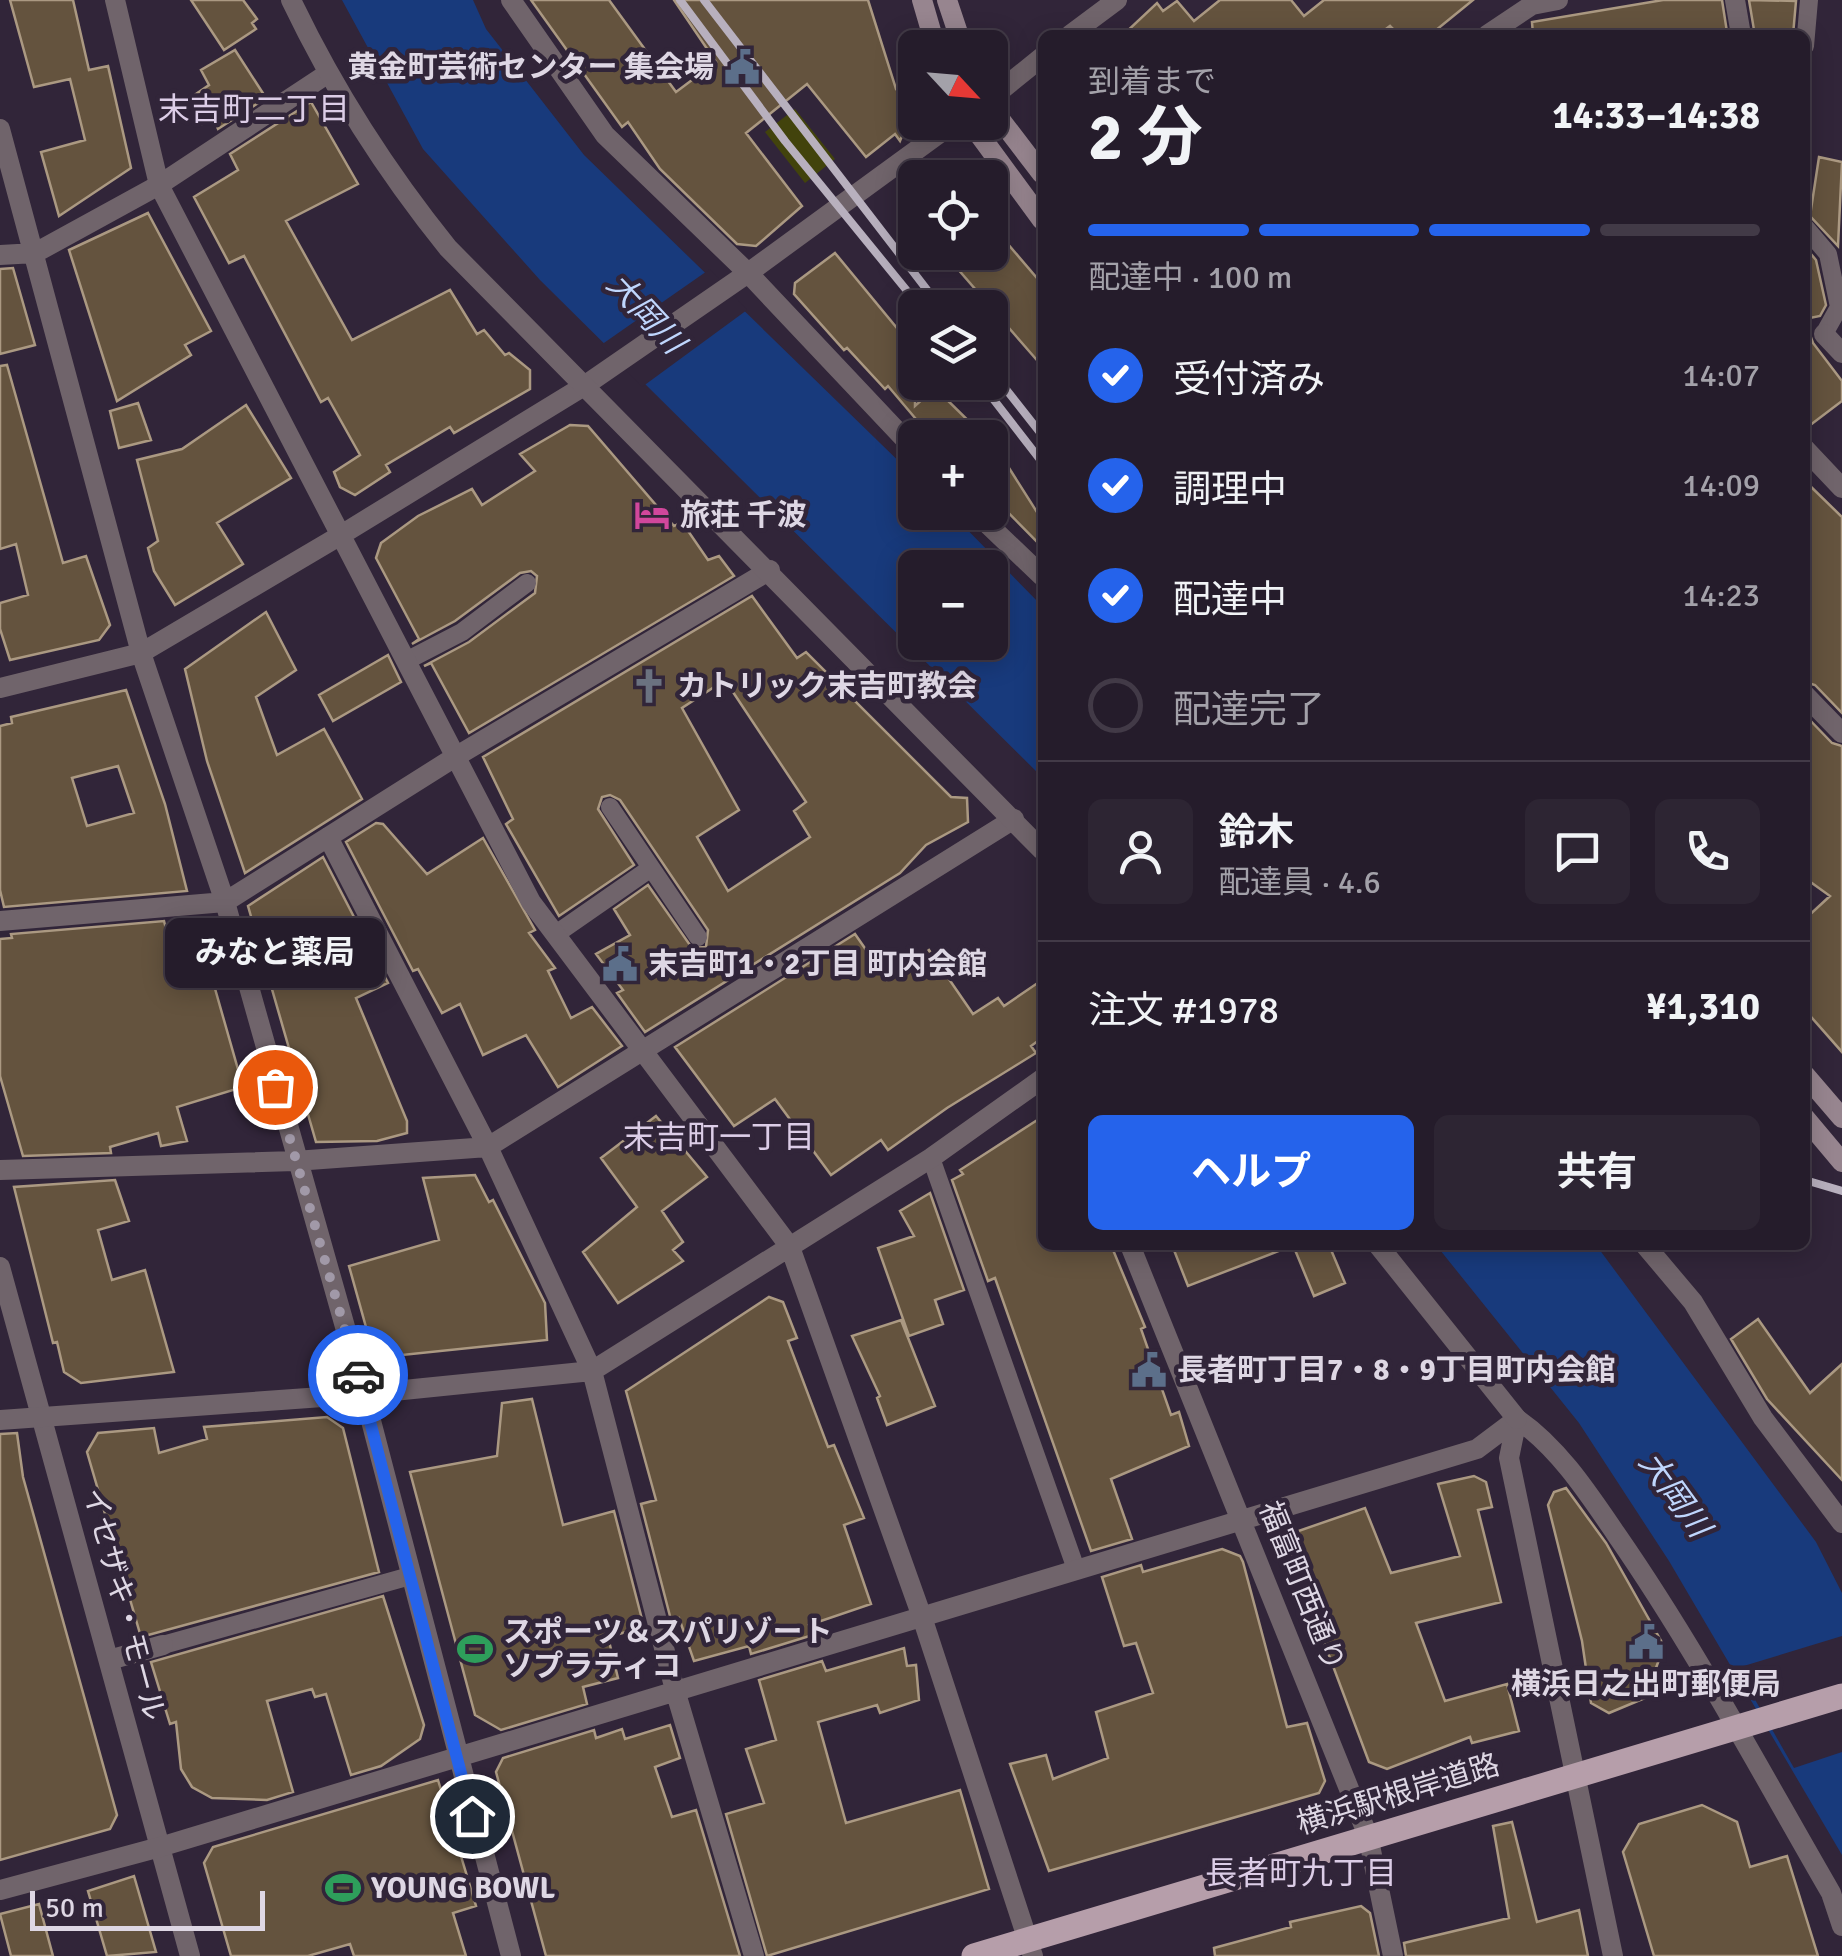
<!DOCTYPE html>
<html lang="ja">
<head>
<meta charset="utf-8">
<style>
  :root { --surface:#251c2b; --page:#2d2533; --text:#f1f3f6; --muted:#a3a1a9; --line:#423a47; --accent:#2563eb }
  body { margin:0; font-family:Signika,"Noto Sans JP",sans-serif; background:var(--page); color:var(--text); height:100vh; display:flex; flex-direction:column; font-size:38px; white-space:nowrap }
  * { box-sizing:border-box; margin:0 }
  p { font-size:32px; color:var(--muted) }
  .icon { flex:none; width:55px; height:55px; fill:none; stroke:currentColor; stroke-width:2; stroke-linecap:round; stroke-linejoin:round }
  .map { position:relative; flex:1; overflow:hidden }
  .side { position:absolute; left:1038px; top:30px; width:772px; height:1220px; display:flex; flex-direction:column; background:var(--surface); border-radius:15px; box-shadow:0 5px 25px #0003,0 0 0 2px var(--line) }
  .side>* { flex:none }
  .needle { width:65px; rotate:116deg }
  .controls { position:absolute; left:898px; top:30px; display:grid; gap:20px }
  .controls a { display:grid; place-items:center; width:110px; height:110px; border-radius:15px; background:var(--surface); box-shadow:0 5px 25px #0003,0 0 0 2px var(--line); font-size:50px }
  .scale { position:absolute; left:30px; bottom:25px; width:235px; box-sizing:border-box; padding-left:10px; border:5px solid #ded7e4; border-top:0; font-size:28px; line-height:35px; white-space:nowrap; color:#ded7e4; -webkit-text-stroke:8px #312539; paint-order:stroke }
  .pin { position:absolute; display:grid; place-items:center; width:85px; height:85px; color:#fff; margin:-42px; border:5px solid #fff; border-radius:50%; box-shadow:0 2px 10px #0007 }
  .courier { position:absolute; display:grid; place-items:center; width:100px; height:100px; margin:-50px; border:8px solid #2563eb; border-radius:50%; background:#fff; color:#222; box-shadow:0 2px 12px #0007 }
  .bubble { position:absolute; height:70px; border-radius:15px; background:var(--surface); box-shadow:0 5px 25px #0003,0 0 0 2px var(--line); font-size:32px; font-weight:700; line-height:70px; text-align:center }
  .overview em { font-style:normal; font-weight:700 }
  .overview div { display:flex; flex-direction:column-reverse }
  .overview { display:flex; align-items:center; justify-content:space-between; height:170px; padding:0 50px }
  h1 { font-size:65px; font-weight:700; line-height:75px }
  .bar { display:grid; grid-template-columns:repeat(4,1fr); gap:15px 10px; align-content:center; height:120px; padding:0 50px }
  .bar i { height:12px; border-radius:8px; background:var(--line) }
  .bar .current { background:var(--accent) }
  .bar p { grid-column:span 4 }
  .line { display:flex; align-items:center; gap:25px; padding:0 50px; border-top:2px solid var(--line) }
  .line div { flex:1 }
  .round { display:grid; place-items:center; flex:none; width:105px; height:105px; border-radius:15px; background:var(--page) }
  ol { padding:0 50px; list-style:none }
  li { display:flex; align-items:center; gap:30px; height:110px }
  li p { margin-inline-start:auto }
  li .icon { padding:10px; border-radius:50%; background:var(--accent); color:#fff; stroke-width:4 }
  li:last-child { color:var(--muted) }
  li i { width:55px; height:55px; border:5px solid var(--line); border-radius:50% }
  .cta { display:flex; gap:20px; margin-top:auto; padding:20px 50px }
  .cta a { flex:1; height:115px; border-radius:15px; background:var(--accent); color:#fff; font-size:40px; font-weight:700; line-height:115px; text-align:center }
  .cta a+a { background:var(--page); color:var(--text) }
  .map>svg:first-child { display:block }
</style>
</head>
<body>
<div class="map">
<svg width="1842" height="1956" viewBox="0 0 1842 1956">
  <rect width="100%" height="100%" fill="#312539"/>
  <path fill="#42430c" d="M 795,109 L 835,159 L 805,183 L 765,132 Z"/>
  <path fill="#183a7c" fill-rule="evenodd" d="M 342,0 L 473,0 L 486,29 L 584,155 L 915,477 L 915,512 L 951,513 L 1042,606 L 1042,777 L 540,280 L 423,149 ZM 915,568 L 990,568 L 990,642 L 915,642 Z
    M 1436,1245 L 1596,1245 L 1816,1542 L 1842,1593 L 1842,1855 L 1669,1561 L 1579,1423 Z"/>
  <path fill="#312539" d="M 710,269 L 747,310 L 642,387 L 601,345 Z
    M 1842,1636 L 1842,1752 L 1794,1768 L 1737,1668 Z"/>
  <path fill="#64533e" stroke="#ab9982" stroke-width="2.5" fill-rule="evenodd" d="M 10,0 L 73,0 L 89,70 L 108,66 L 131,168 L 59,216 L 41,152 L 85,140 L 70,79 L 34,87 Z
    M 191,0 L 243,0 L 257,19 L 252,23 L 256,29 L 224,50 Z
    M 531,0 L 609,0 L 676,92 L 716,62 L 674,0 L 868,0 L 896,89 L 902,87 L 911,114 L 900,141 L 895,134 L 866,157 L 807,84 L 746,133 L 802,206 L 756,246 L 737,244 L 660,169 L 628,122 L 622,127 Z
    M 1220,0 L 1291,0 L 1304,16 L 1324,0 L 1473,0 L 1430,35 L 1399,35 L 1390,26 L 1378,35 L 1123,35 L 1157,3 L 1163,11 L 1177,1 L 1194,21 Z
    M 1663,0 L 1722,0 L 1727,32 L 1533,35 L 1532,22 Z
    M 1749,0 L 1796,1 L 1793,35 L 1754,30 Z
    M 235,50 L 266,98 L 218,129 L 213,117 L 202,124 L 187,100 L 209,85 L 201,70 Z
    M 311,102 L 358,184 L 286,221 L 352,340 L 450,290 L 477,334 L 484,330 L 505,355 L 509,353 L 530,370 L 530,389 L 454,433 L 450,427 L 386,465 L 390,472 L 355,495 L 340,487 L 334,472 L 360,455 L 328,398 L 321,402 L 244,256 L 229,263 L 194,197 L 238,170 L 230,154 Z
    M 1819,157 L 1842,162 L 1838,246 L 1810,216 Z
    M 148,213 L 211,331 L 185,345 L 191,355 L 117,401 L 69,250 Z
    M 990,223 L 1042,284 L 1042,366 L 943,252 L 990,252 Z
    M 1805,247 L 1816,260 L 1826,305 L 1820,316 L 1805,319 Z
    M 835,253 L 915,350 L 915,406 L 935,388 L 986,438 L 932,438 L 888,386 L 885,389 L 847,348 L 844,350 L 794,294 L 795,283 Z
    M 13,268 L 35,345 L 0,354 L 0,269 Z
    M 1805,321 L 1813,343 L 1842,381 L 1842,401 L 1805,429 Z
    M 7,365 L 63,563 L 86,556 L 110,625 L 99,640 L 10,660 L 0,629 L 0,603 L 28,595 L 16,544 L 0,549 L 0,366 Z
    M 138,403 L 151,440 L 119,448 L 110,411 Z
    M 246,405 L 291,478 L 217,523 L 243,564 L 175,605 L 154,571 L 148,548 L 158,541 L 137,460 L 182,449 Z
    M 570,425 L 588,426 L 674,526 L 682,522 L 708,560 L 719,556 L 734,576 L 469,733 L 431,663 L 424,666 L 469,642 L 535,593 L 537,576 L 531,571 L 520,573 L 455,621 L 412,644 L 419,639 L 376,558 L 381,543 L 418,516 L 472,489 L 482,505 L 535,471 L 520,454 Z
    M 990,438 L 1042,520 L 1042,547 L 990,494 Z
    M 1805,481 L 1842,517 L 1842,713 L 1815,685 L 1805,682 Z
    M 752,596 L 797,658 L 806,652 L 951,797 L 967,798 L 968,822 L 926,845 L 900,873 L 645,1032 L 617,993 L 623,990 L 596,954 L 630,935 L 614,909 L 648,885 L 692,948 L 706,947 L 708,930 L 620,800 L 610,795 L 602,797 L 598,809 L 634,865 L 559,916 L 506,824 L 513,819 L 483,757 ZM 725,680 L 806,802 L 794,811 L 810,837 L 728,891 L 697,837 L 739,810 L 682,708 Z
    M 266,612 L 296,670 L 256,697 L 277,755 L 324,729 L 362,799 L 245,873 L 207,761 L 185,669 Z
    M 388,655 L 401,682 L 333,721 L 319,695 Z
    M 126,690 L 165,804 L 187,891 L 4,907 L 0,890 L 0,726 L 12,723 L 11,717 ZM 118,766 L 134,813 L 87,826 L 72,778 Z
    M 1805,715 L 1832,743 L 1842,746 L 1842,1052 L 1805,1010 L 1805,919 L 1830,896 L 1805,878 Z
    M 376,823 L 383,824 L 427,874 L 483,838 L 535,930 L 529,933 L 555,968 L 548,971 L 571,1018 L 592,1007 L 622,1046 L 558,1087 L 526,1035 L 483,1055 L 460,1004 L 442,1013 L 418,969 L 413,971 L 346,842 Z
    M 323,857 L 388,983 L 356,998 L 407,1121 L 407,1133 L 377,1141 L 316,1142 L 248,906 Z
    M 164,921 L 176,967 L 206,957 L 243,1087 L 177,1107 L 187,1141 L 161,1146 L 158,1133 L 110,1147 L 111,1153 L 23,1156 L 0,1076 L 0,939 L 12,938 L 11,934 Z
    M 855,934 L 887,980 L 929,950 L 973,1014 L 998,998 L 1004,1006 L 1042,980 L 1042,1038 L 1031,1046 L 1036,1053 L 947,1108 L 888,1150 L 881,1140 L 831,1175 L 775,1099 L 734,1126 L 675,1047 Z
    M 656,1116 L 707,1177 L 662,1211 L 683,1242 L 673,1250 L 683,1261 L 618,1303 L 583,1252 L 637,1207 L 601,1158 Z
    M 1042,1117 L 1042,1245 L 1111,1245 L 1145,1327 L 1141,1329 L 1171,1415 L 1179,1412 L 1189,1446 L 1111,1479 L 1132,1539 L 1091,1551 L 995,1278 L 988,1281 L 952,1180 L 963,1174 L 960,1170 Z
    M 475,1175 L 489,1202 L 493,1200 L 545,1303 L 547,1340 L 383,1357 L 371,1345 L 349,1266 L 439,1240 L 423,1178 Z
    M 115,1180 L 129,1221 L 98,1230 L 112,1280 L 145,1270 L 174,1372 L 81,1383 L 64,1372 L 57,1342 L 53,1343 L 14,1187 Z
    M 930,1193 L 964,1290 L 935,1300 L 943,1324 L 909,1336 L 878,1248 L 914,1236 L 900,1211 Z
    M 1172,1245 L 1289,1245 L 1289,1247 L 1188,1286 Z
    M 1293,1245 L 1329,1245 L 1345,1283 L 1314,1296 Z
    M 769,1297 L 783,1302 L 797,1338 L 788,1341 L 828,1447 L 834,1445 L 864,1518 L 844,1525 L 871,1604 L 809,1625 L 813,1635 L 751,1654 L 749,1646 L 694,1661 L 679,1618 L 671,1620 L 641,1504 L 656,1500 L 626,1391 Z
    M 1758,1319 L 1810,1393 L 1842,1364 L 1842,1480 L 1767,1399 L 1731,1339 Z
    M 901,1320 L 935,1406 L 887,1425 L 877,1398 L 880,1396 L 852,1336 Z
    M 532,1399 L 563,1525 L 614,1511 L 644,1627 L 608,1637 L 618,1678 L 583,1687 L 587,1704 L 501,1730 L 475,1715 L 410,1472 L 497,1456 L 502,1403 Z
    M 327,1417 L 343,1428 L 379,1572 L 141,1637 L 87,1452 L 98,1433 L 154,1428 L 159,1453 L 207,1439 L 204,1427 Z
    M 17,1433 L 23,1477 L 117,1815 L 110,1829 L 0,1860 L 0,1434 Z
    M 1474,1476 L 1486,1482 L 1492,1507 L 1478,1510 L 1501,1602 L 1416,1623 L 1445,1701 L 1507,1684 L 1519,1731 L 1472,1743 L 1470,1737 L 1387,1769 L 1369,1762 L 1315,1618 L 1328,1613 L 1302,1570 L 1297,1570 L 1284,1536 L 1365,1508 L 1391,1573 L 1460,1556 L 1438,1484 Z
    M 1566,1488 L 1606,1543 L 1664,1646 L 1645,1698 L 1609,1713 L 1591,1703 L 1582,1641 L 1548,1505 L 1554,1492 Z
    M 1222,1549 L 1240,1556 L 1243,1562 L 1287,1727 L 1307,1723 L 1325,1781 L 1319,1793 L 1049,1871 L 1010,1764 L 1046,1755 L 1053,1779 L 1108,1758 L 1096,1712 L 1153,1693 L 1136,1643 L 1124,1646 L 1102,1577 L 1141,1565 L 1143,1572 Z
    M 383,1596 L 424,1725 L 420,1739 L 381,1766 L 351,1775 L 326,1694 L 315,1697 L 312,1689 L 267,1701 L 293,1792 L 267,1800 L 212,1798 L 192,1787 L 181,1769 L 176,1722 L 170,1724 L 151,1662 Z
    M 904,1648 L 907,1666 L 916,1665 L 919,1700 L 880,1713 L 877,1705 L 818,1722 L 846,1823 L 960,1790 L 989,1889 L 767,1956 L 726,1814 L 764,1803 L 746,1749 L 776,1740 L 759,1680 L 822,1661 L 826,1671 Z
    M 670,1725 L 680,1758 L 655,1767 L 672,1817 L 696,1810 L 740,1956 L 546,1956 L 496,1772 L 503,1758 L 594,1730 L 596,1738 L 622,1729 L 625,1739 Z
    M 438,1780 L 476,1906 L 453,1913 L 466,1956 L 354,1956 L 350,1944 L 308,1956 L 231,1956 L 204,1863 L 213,1847 Z
    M 1702,1805 L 1737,1822 L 1750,1867 L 1787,1856 L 1818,1956 L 1654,1956 L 1623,1852 L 1639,1824 Z
    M 1512,1822 L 1537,1922 L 1579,1910 L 1588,1956 L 1406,1956 L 1404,1943 L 1509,1918 L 1493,1826 Z
    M 134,1876 L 156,1952 L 107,1956 L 88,1891 Z
    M 39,1904 L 53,1956 L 11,1956 L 0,1914 Z
    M 1361,1906 L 1370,1913 L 1379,1956 L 1215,1956 L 1214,1948 L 1291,1927 L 1290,1922 Z"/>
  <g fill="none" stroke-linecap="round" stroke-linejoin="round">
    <path stroke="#70646b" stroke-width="18" d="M 1805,46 L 1809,0
      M 1805,227 L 1828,254 L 1839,307 L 1824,334
      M 406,661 L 462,632 L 527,583
      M 610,807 L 698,937
      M 556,934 L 651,868
      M 931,1158 L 1076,1569
      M 163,1645 L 410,1576"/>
    <path stroke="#70646b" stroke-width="20" d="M 0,1267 L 190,1956
      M 109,1660 L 163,1645"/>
    <path stroke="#70646b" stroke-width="20" d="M 115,0 L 159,185 L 531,902 L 790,1247 L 922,1617 L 1033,1956
      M 511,0 L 605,135 L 748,273 L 915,450
      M 1735,0 L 1741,35
      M 1070,35 L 1117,0
      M 1487,35 L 1532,5 L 1558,0
      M 990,99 L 1042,57
      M 0,129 L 141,653 L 225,902 L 364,1394 L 511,1956
      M 0,255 L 35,253 L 159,185 L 327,74
      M 1824,334 L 1842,353
      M 1805,449 L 1842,488
      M 975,512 L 1042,576
      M 0,688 L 141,653 L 341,535 L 584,386 L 748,273 L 955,122
      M 1805,695 L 1842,733
      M 328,837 L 488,1147 L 592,1371 L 675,1690 L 754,1956
      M 0,921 L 225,902 L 455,757 L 770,570
      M 0,1170 L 295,1161 L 488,1147 L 1014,819
      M 1130,1245 L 1368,1836 L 1393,1956
      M 1645,1245 L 1693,1302 L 1763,1418 L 1842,1523
      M 1517,1419 C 1558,1447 1588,1493 1616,1534 C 1695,1648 1761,1772 1831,1893 L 1842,1926
      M 1517,1419 L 1509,1458 L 1613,1956
      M 0,1420 L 364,1394 L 592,1371 L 931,1158 L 1042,1079
      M 0,1890 L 160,1847 L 1477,1449 L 1517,1419"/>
    <path stroke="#70646b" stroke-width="20" d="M 291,0 C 334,90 385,170 448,248 L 1042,850
      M 1378,1245 L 1517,1419"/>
    <path stroke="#97858f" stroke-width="20" d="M 922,0 L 936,48
      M 947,0 L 963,48
      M 990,106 L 1042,174
      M 970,122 L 1042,220
      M 1805,1075 L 1842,1118
      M 1805,1118 L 1842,1162"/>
    <path stroke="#b69eaa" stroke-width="25" d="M 974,1956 L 1842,1696"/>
    <path stroke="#b8b0be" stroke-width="8" d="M 680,0 L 785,141 L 921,308
      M 704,0 L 941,308
      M 990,369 L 1042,435
      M 980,382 L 1042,462
      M 1805,1180 L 1842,1191"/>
  </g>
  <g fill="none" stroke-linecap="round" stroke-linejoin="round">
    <path stroke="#a199a8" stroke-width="10" stroke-dasharray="0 18" d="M 275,1087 L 358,1375"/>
    <path stroke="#2563eb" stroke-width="12" d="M 358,1375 L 472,1816"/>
  </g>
  <defs>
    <symbol id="civic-bare" viewBox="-9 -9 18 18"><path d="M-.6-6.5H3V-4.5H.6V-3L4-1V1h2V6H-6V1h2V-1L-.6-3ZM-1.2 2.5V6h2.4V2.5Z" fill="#5c6f8a" stroke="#312539" stroke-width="2.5" paint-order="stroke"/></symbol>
    <symbol id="hotel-bare" viewBox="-9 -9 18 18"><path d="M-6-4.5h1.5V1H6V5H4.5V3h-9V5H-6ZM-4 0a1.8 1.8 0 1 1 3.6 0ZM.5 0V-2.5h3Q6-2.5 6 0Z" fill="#d1479c" stroke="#312539" stroke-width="2.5" paint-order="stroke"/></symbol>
    <symbol id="church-bare" viewBox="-9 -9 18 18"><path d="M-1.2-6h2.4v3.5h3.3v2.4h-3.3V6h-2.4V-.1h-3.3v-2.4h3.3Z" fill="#6b7280" stroke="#312539" stroke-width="2.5" paint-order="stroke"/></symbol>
    <symbol id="stadium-bare" viewBox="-9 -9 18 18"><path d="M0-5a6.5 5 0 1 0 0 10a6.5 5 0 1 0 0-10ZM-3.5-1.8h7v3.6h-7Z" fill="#2e9e5b" stroke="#312539" stroke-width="2.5" paint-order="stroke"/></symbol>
  </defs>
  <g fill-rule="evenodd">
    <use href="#civic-bare" x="717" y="42" width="50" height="50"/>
    <use href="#hotel-bare" x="627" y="490" width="50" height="50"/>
    <use href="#church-bare" x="624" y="661" width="50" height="50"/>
    <use href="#civic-bare" x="595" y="939" width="50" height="50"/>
    <use href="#civic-bare" x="1124" y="1345" width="50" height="50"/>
    <use href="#civic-bare" x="1621" y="1617" width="50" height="50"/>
    <use href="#stadium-bare" x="450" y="1624" width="50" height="50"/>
    <use href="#stadium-bare" x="318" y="1863" width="50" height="50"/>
  </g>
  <g text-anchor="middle" stroke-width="9" stroke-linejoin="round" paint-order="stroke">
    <g font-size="30" font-weight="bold" fill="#ded7e4" stroke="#312539" text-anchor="start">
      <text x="714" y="77" text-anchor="end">黄金町芸術センター 集会場</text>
      <text x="680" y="525">旅荘 千波</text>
      <text x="677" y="696">カトリック末吉町教会</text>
      <text x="648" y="974">末吉町1・2丁目 町内会館</text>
      <text x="1177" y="1380">長者町丁目7・8・9丁目町内会館</text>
      <text x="503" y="1642">スポーツ＆スパリゾート<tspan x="503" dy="34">ソプラティコ</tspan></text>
      <text x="1646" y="1694" text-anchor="middle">横浜日之出町郵便局</text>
      <text x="371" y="1898">YOUNG BOWL</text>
    </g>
    <g font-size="30" fill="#ded7e4" stroke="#312539">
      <text transform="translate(1302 1586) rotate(68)" y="10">福富町西通り</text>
      <text transform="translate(124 1604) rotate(75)" y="10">イセザキ・モール</text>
      <text transform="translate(1398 1794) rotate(-17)" y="10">横浜駅根岸道路</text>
    </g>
    <g font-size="32" fill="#dccde7" stroke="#312539">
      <text x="254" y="120">末吉町二丁目</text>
      <text x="719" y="1148">末吉町一丁目</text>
      <text x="1301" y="1884">長者町九丁目</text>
    </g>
    <g font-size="32" font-style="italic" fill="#bfd6fd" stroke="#312539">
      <text transform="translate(646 313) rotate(47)" y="11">大岡川</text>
      <text transform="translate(1675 1494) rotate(54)" y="11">大岡川</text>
    </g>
  </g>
</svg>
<div class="controls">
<a><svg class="needle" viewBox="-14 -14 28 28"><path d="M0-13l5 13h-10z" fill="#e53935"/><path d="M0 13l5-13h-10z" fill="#a3a1a9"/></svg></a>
<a><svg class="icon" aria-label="locate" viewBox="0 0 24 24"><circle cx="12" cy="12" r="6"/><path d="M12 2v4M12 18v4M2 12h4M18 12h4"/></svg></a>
<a><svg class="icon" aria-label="layers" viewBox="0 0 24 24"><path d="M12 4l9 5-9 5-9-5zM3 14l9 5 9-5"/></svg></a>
<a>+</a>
<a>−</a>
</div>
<div class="scale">50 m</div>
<div class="pin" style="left:275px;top:1087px;background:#ea580c"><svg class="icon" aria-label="bag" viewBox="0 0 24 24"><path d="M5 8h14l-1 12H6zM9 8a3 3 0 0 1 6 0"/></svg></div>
<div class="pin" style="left:472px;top:1816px;background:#1f2937"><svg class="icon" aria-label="home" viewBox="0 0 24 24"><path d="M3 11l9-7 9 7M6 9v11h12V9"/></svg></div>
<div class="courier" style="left:358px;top:1375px"><svg class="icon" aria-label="car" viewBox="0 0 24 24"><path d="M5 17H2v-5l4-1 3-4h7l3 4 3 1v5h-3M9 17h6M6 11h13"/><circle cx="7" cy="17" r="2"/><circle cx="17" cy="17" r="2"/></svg></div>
<div class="bubble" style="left:165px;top:918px;width:220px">みなと薬局</div>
<section class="side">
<div class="overview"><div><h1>2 分</h1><p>到着まで</p></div><em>14:33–14:38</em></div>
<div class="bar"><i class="current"></i><i class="current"></i><i class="current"></i><i></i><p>配達中 · 100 m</p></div>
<ol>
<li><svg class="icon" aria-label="check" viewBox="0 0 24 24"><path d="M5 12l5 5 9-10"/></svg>受付済み<p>14:07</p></li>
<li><svg class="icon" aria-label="check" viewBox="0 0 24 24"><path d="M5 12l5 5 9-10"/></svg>調理中<p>14:09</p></li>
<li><svg class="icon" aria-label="check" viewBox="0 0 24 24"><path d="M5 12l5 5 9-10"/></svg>配達中<p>14:23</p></li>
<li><i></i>配達完了</li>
</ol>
<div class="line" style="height:180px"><a class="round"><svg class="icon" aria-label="person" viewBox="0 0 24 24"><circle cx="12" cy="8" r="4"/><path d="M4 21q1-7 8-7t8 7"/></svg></a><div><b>鈴木</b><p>配達員 · 4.6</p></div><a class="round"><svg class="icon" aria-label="chat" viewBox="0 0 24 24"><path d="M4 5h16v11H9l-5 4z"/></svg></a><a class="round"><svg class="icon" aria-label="phone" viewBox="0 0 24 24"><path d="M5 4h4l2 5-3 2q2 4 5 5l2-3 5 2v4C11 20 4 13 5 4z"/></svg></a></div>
<div class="line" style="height:130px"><div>注文 #1978</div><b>¥1,310</b></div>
<div class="cta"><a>ヘルプ</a><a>共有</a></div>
</section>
</div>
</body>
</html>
